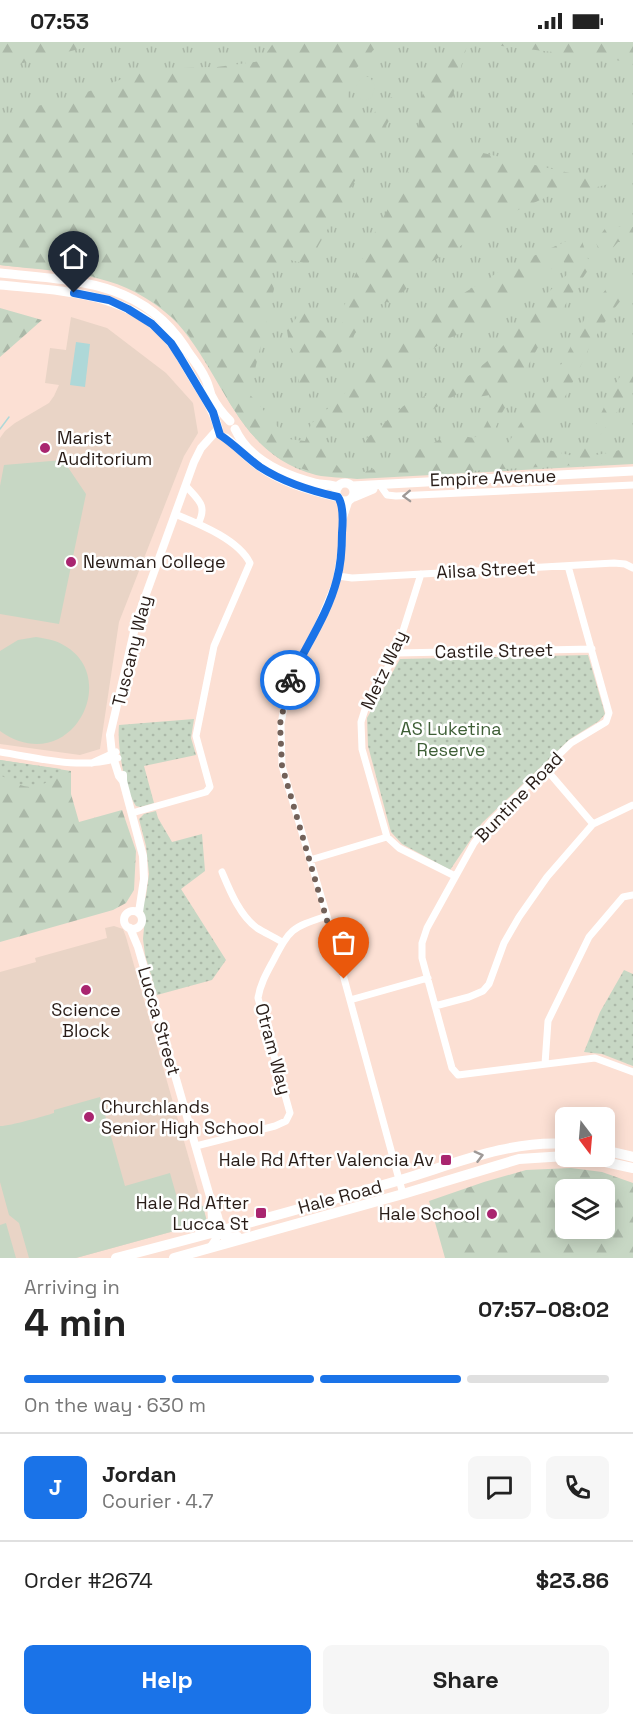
<!DOCTYPE html>
<html lang="en">
<head>
<meta charset="utf-8">
<style>
  :root { --surface:#fff; --page:#f6f6f6; --text:#222; --muted:#767676; --line:#e0e0e0; --accent:#1a73e8 }
  body { margin:0; font-family:"Space Grotesk",sans-serif; background:var(--page); color:var(--text); height:100vh; display:flex; flex-direction:column; font-size:22px; white-space:nowrap }
  * { box-sizing:border-box; margin:0 }
  p { font-size:20px; color:var(--muted) }
  .icon { flex:none; width:33px; height:33px; fill:none; stroke:currentColor; stroke-width:2; stroke-linecap:round; stroke-linejoin:round }
  .map { position:relative; height:1216px; overflow:hidden }
  .panel { display:flex; flex-direction:column; background:var(--surface); flex:1 }
  .panel>* { flex:none }
  .needle { width:39px; rotate:164deg }
  .fabs { position:absolute; left:555px; top:1065px; display:grid; gap:12px }
  .fabs a { display:grid; place-items:center; width:60px; height:60px; border-radius:9px; background:var(--surface); box-shadow:0 3px 15px #0003; font-size:30px }
  .pin { position:absolute; display:grid; place-items:center; width:51px; height:51px; color:#fff; margin:-62px -26px; border-radius:50% 50% 50% 0; rotate:-45deg; box-shadow:0 0 6px #0007 }
  .pin .icon { rotate:45deg }
  .courier { position:absolute; display:grid; place-items:center; width:60px; height:60px; margin:-30px; border:4px solid #1a73e8; border-radius:50%; background:#fff; color:#222; box-shadow:0 2px 8px #0007 }
  .head em { font-style:normal; font-weight:600 }
  .head div { display:flex; flex-direction:column-reverse }
  .head { display:flex; align-items:center; justify-content:space-between; height:102px; padding:0 24px }
  h1 { font-size:39px; font-weight:600; line-height:45px }
  .bar { display:grid; grid-template-columns:repeat(4,1fr); gap:9px 6px; align-content:center; height:72px; padding:0 24px }
  .bar i { height:8px; border-radius:4px; background:var(--line) }
  .bar .current { background:var(--accent) }
  .bar p { grid-column:span 4 }
  .line { display:flex; align-items:center; gap:15px; padding:0 24px; border-top:2px solid var(--line) }
  .line div { flex:1 }
  .round { display:grid; place-items:center; flex:none; width:63px; height:63px; border-radius:9px; background:var(--page) }
  .action { display:flex; gap:12px; margin-top:auto; padding:12px 24px }
  .action a { flex:1; height:69px; border-radius:9px; background:var(--accent); color:#fff; font-size:24px; font-weight:600; line-height:69px; text-align:center }
  .action a+a { background:var(--page); color:var(--text) }
  .status { display:flex; justify-content:space-between; align-items:center; height:42px; padding:0 30px; background:var(--surface); direction:ltr }
  .status svg { height:16px; fill:currentColor }
  .map>svg:first-child { display:block }
</style>
</head>
<body>
<div class="status"><b>07:53</b><svg viewBox="0 0 49 12"><path d="M0 12V9h3v3zM5 12V6h3v6zM10 12V3h3v9zM15 12V0h3v12zM26 1h20v11H26zM47 4h2v5h-2z"/></svg></div>
<div class="map">
<svg width="633" height="1216" viewBox="0 0 633 1216">
  <defs>
    <pattern id="grass-tufts" width="24" height="20" patternUnits="userSpaceOnUse" patternTransform="scale(1.5)"><rect width="24" height="20" fill="#c7d7c4"/><path d="M3 7l-1-3M5 7V3M7 7l1-3M15 17l-1-3M17 17v-4M19 17l1-3" fill="none" stroke="#abb8a8"/></pattern>
    <pattern id="forest-firs" width="22" height="20" patternUnits="userSpaceOnUse" patternTransform="scale(1.5)"><rect width="22" height="20" fill="#c7d7c4"/><path d="M5 1l3.5 6h-7zM16 11l3.5 6h-7z" fill="#abb8a8"/></pattern>
    <pattern id="park-dots" width="8" height="8" patternUnits="userSpaceOnUse" patternTransform="scale(1.5)"><rect width="8" height="8" fill="#c7d7c4"/><path d="M2 2h.1M6 6h.1" fill="none" stroke="#abb8a8" stroke-width="1.8" stroke-linecap="round"/></pattern>
  </defs>
  <rect width="100%" height="100%" fill="#fce0d4"/>
  <path fill="#e9d4c6" d="M 71,275 L 107,286 L 166,331 L 193,361 L 198,391 L 184,414 L 119,580 L 100,707 L 80,713 L 0,702 L 0,396 L 5,389 L 15,381 L 49,361 L 54,354 L 59,343 L 45,341 L 50,306 L 66,308 Z
    M 114,884 L 123,887 L 126,895 L 207,1180 L 76,1216 L 0,1216 L 0,930 L 36,920 L 35,916 L 107,896 L 105,886 Z"/>
  <path fill="url(#grass-tufts)" d="M 0,0 L 633,0 L 633,422 L 357,437 C 344,435 329,436 316,433 C 238,413 225,335 178,282 C 168,271 154,261 142,254 C 101,229 46,229 0,223 Z"/>
  <path fill="url(#forest-firs)" fill-rule="evenodd" d="M 0,0 L 107,0 L 19,22 L 0,29 Z
    M 274,0 L 381,0 L 351,32 L 347,59 L 353,76 L 370,78 L 381,60 L 394,54 L 391,75 L 308,222 L 290,218 L 271,232 L 274,247 L 253,336 L 246,348 L 288,397 L 305,399 L 311,382 L 434,269 L 502,228 L 580,193 L 588,217 L 594,219 L 542,298 L 502,371 L 489,400 L 504,408 L 539,351 L 563,320 L 587,272 L 613,238 L 633,243 L 610,272 L 591,302 L 568,350 L 541,390 L 540,406 L 573,414 L 583,403 L 592,406 L 592,413 C 605,413 620,407 633,405 L 633,420 L 357,435 C 334,433 311,432 290,422 C 232,394 219,324 178,281 C 168,270 154,260 142,253 C 101,228 46,228 0,223 L 0,74 L 79,53 L 149,27 L 217,25 L 261,19 ZM 563,219 L 570,230 L 540,258 L 497,311 L 473,331 L 437,354 L 425,354 L 407,361 L 366,397 L 362,409 L 367,413 L 378,408 L 394,392 L 470,344 L 476,349 L 477,355 L 490,353 L 493,368 L 480,393 L 473,396 L 450,391 L 427,405 L 410,410 L 397,418 L 389,417 C 379,429 359,432 343,431 L 336,422 L 338,413 L 334,411 L 333,406 L 336,403 L 323,399 L 329,387 L 348,373 L 363,349 L 386,341 L 444,299 L 477,283 L 518,250 Z
    M 452,0 L 633,0 L 633,22 L 612,17 L 468,0 L 442,93 L 453,104 L 613,141 L 585,148 L 560,149 L 518,168 L 475,196 L 418,227 L 409,244 L 392,261 L 386,260 L 369,268 L 357,289 L 304,359 L 297,357 L 300,324 L 289,302 L 287,288 L 305,265 L 319,287 L 332,296 L 343,280 L 346,254 L 369,201 L 414,120 L 422,54 L 430,31 Z
    M 607,184 L 633,185 L 633,209 L 629,200 L 618,200 L 611,208 L 599,206 L 595,200 Z
    M 0,266 L 42,278 L 0,315 Z
    M 633,313 L 633,348 L 600,393 L 592,391 L 612,348 Z
    M 0,718 L 71,729 L 71,752 L 79,780 L 122,768 L 136,809 L 134,848 L 126,861 L 113,868 L 0,900 Z
    M 571,1126 L 602,1130 L 633,1141 L 633,1216 L 445,1216 L 429,1159 L 484,1140 L 526,1128 ZM 566,1148 L 604,1148 L 604,1186 L 566,1186 Z"/>
  <path fill="url(#park-dots)" d="M 588,613 L 605,672 L 599,679 L 570,697 L 482,781 L 450,828 L 402,802 L 391,790 L 368,704 L 367,676 L 400,617 Z
    M 194,677 L 191,696 L 196,713 L 144,724 L 154,761 L 140,765 L 136,764 C 124,746 117,704 119,683 Z
    M 0,718 L 61,727 C 39,752 27,748 0,733 Z
    M 156,769 L 158,776 L 172,800 L 202,792 L 205,829 L 181,847 L 226,918 L 212,938 L 157,953 L 145,913 L 143,897 L 145,875 L 142,866 L 146,854 L 149,832 L 146,804 L 139,777 L 144,772 Z
    M 624,928 L 633,932 L 633,1024 L 602,1012 L 584,1010 L 600,970 Z"/>
  <path fill="#c7d7c4" d="M 363,35 L 370,35 L 375,44 L 372,55 L 365,59 L 358,56 C 354,47 356,41 363,35 Z
    M 63,418 L 86,452 L 59,582 L 0,572 L 0,444 L 4,423 Z
    M 36,595 C 42,596 49,597 55,599 C 128,627 72,740 0,689 L 0,609 L 18,598 Z
    M 100,1055 L 125,1144 L 170,1131 L 181,1170 L 203,1164 L 207,1180 L 76,1216 L 29,1216 L 19,1181 L 9,1173 L 0,1140 L 0,1084 C 6,1085 45,1074 54,1071 L 54,1068 Z
    M 6,1181 L 16,1216 L 0,1216 L 0,1183 Z"/>
  <path fill="#aed8d8" d="M 76,300 L 90,302 L 85,345 L 70,343 Z"/>
  <g fill="none" stroke-linecap="round" stroke-linejoin="round">
    <path stroke="#aed8d8" stroke-width="1.5" d="M 0,387 L 9,375"/>
    <path stroke="#fff" stroke-width="7" d="M 186,444 C 198,458 208,463 198,482
      M 382,446 L 387,453 L 396,454 L 633,443
      M 349,459 L 343,477 L 342,505 L 336,540 L 319,581 L 288,643 L 281,682 L 282,724 L 327,874 L 403,1152
      M 568,524 L 609,671 L 606,680 L 571,701 L 492,778 L 474,801 L 427,886 L 422,901 L 422,916 L 452,1026 L 458,1033 L 595,1016 L 633,1030
      M 338,534 L 352,536 L 614,521 L 625,522 L 633,526
      M 396,611 L 592,607
      M 0,710 C 39,716 79,728 118,716
      M 92,721 L 116,710
      M 545,726 L 593,782
      M 132,771 L 206,750 L 210,745 L 196,694 L 214,604 L 250,521 C 238,497 199,482 175,472
      M 387,795 L 362,707 L 361,680 L 366,664 L 396,611 L 421,532
      M 310,818 L 387,795 L 399,806 L 455,834
      M 222,830 C 230,849 240,874 257,886 C 265,891 274,895 282,900
      M 350,958 L 428,936
      M 435,964 L 469,955 L 483,949 L 489,942 L 504,901 L 519,875 L 547,835 L 593,782 L 633,763
      M 545,1022 L 548,979 L 589,895 L 623,855 L 633,853
      M 196,1104 L 275,1084 L 286,1079 L 290,1071 L 258,956 C 260,943 266,932 272,921 C 290,887 290,886 327,874"/>
    <path stroke="#fff" stroke-width="8" d="M 123,733 L 123,739 L 143,814 L 144,837 L 139,870
      M 123,739 L 119,734 L 112,712 L 110,693 L 137,577 L 194,420 L 201,406 L 218,387
      M124 878a9 9 0 1 1 18 0a9 9 0 1 1-18 0Z
      M 130,886 L 138,905 L 211,1158 L 212,1179 L 224,1195 L 238,1194
      M 210,1206 C 223,1189 222,1179 212,1161"/>
    <path stroke="#fff" stroke-width="9" d="M 0,231 C 73,239 140,237 185,305 C 191,315 200,325 205,336 C 208,341 209,347 211,353 C 216,363 222,371 230,379
      M 0,243 C 60,249 132,249 172,302 C 179,311 185,323 191,333 C 201,350 213,366 218,386
      M 235,387 C 249,418 284,433 315,441 C 323,443 331,442 338,445
      M 226,396 C 238,405 247,416 259,424 C 281,440 311,449 338,455
      M336 450a9 9 0 1 1 18 0a9 9 0 1 1-18 0Z
      M 352,444 L 633,429
      M 354,455 L 373,447"/>
    <path stroke="#fff" stroke-width="10" d="M 604,1108 L 633,1115
      M 578,1114 L 633,1126
      M 116,1216 C 210,1192 304,1166 397,1139 C 452,1123 508,1098 566,1102
      M 174,1216 L 403,1152 L 519,1117 L 566,1114"/>
  </g>
  <defs><path id="oneway-chevron" d="M-2-3.5L2.5 0L-2 3.5" fill="none" stroke-width="1.6" stroke-linecap="round" stroke-linejoin="round" transform="scale(1.5)"/></defs>
  <g stroke="#9e9997">
    <use href="#oneway-chevron" transform="translate(407 454) rotate(178)"/>
    <use href="#oneway-chevron" transform="translate(479 1114) rotate(-15)"/>
  </g>
  <g fill="none" stroke-linecap="round" stroke-linejoin="round">
    <path stroke="#726159" stroke-width="6" stroke-dasharray="0 10.8" d="M 290,638 L 280,682 L 282,724 L 344,937"/>
    <path stroke="#1a73e8" stroke-width="8" d="M 74,251 L 109,258 L 128,267 L 152,282 L 171,301 L 180,315 L 213,370 L 220,393 C 234,402 246,415 260,425 C 283,440 311,449 338,455 C 344,464 343,480 342,491 C 342,506 341,522 337,537 C 328,573 305,605 290,638"/>
  </g>
  <g fill="#a9256f" stroke="#fff" stroke-width="2">
    <circle cx="45" cy="406" r="6"/>
    <circle cx="71" cy="520" r="6"/>
    <circle cx="86" cy="948" r="6"/>
    <circle cx="89" cy="1075" r="6"/>
    <rect x="440" y="1112" width="12" height="12" rx="3"/>
    <rect x="255" y="1165" width="12" height="12" rx="3"/>
    <circle cx="492" cy="1172" r="6"/>
  </g>
  <g text-anchor="middle" stroke-width="5" stroke-linejoin="round" paint-order="stroke">
    <g font-size="18" fill="#281c17" stroke="#fff" text-anchor="start">
      <text x="57" y="402">Marist<tspan x="57" dy="21">Auditorium</tspan></text>
      <text x="83" y="526">Newman College</text>
      <text x="86" y="974" text-anchor="middle">Science<tspan x="86" dy="21">Block</tspan></text>
      <text x="101" y="1071">Churchlands<tspan x="101" dy="21">Senior High School</tspan></text>
      <text x="434" y="1124" text-anchor="end">Hale Rd After Valencia Av</text>
      <text x="249" y="1167" text-anchor="end">Hale Rd After<tspan x="249" dy="21">Lucca St</tspan></text>
      <text x="480" y="1178" text-anchor="end">Hale School</text>
    </g>
    <g font-size="18" fill="#281c17" stroke="#fff">
      <text transform="translate(493 436) rotate(-2)" y="6">Empire Avenue</text>
      <text transform="translate(486 528) rotate(-3)" y="6">Ailsa Street</text>
      <text transform="translate(132 609) rotate(-76)" y="6">Tuscany Way</text>
      <text transform="translate(494 609) rotate(-1)" y="6">Castile Street</text>
      <text transform="translate(384 628) rotate(-65)" y="6">Metz Way</text>
      <text transform="translate(519 755) rotate(-46)" y="6">Buntine Road</text>
      <text transform="translate(159 979) rotate(74)" y="6">Lucca Street</text>
      <text transform="translate(273 1007) rotate(75)" y="6">Otram Way</text>
      <text transform="translate(340 1155) rotate(-15)" y="6">Hale Road</text>
    </g>
    <g font-size="18" fill="#3e5e36" stroke="#fff">
      <text x="451" y="693">AS Luketina<tspan x="451" dy="21">Reserve</tspan></text>
    </g>
  </g>
</svg>
<div class="fabs">
<a><svg class="needle" viewBox="-14 -14 28 28"><path d="M0-13l5 13h-10z" fill="#e53935"/><path d="M0 13l5-13h-10z" fill="#767676"/></svg></a>
<a><svg class="icon" aria-label="layers" viewBox="0 0 24 24"><path d="M12 4l9 5-9 5-9-5zM3 14l9 5 9-5"/></svg></a>
</div>
<div class="pin" style="left:344px;top:937px;background:#ea580c"><svg class="icon" aria-label="bag" viewBox="0 0 24 24"><path d="M5 8h14l-1 12H6zM9 8a3 3 0 0 1 6 0"/></svg></div>
<div class="pin" style="left:74px;top:251px;background:#1f2937"><svg class="icon" aria-label="home" viewBox="0 0 24 24"><path d="M3 11l9-7 9 7M6 9v11h12V9"/></svg></div>
<div class="courier" style="left:290px;top:638px"><svg class="icon" aria-label="bike" viewBox="0 0 24 24"><circle cx="6" cy="16" r="4"/><circle cx="18" cy="16" r="4"/><path d="M6 16l4-8h5l3 8M10 8l3 8H6M13 5h3"/></svg></div>
</div>
<section class="panel">
<div class="head"><div><h1>4 min</h1><p>Arriving in</p></div><em>07:57–08:02</em></div>
<div class="bar"><i class="current"></i><i class="current"></i><i class="current"></i><i></i><p>On the way · 630 m</p></div>
<div class="line" style="height:108px"><b class="round" style="background:var(--accent);color:#fff">J</b><div><b>Jordan</b><p>Courier · 4.7</p></div><a class="round"><svg class="icon" aria-label="chat" viewBox="0 0 24 24"><path d="M4 5h16v11H9l-5 4z"/></svg></a><a class="round"><svg class="icon" aria-label="phone" viewBox="0 0 24 24"><path d="M5 4h4l2 5-3 2q2 4 5 5l2-3 5 2v4C11 20 4 13 5 4z"/></svg></a></div>
<div class="line" style="height:78px"><div>Order #2674</div><b>$23.86</b></div>
<div class="action"><a>Help</a><a>Share</a></div>
</section>
</body>
</html>
